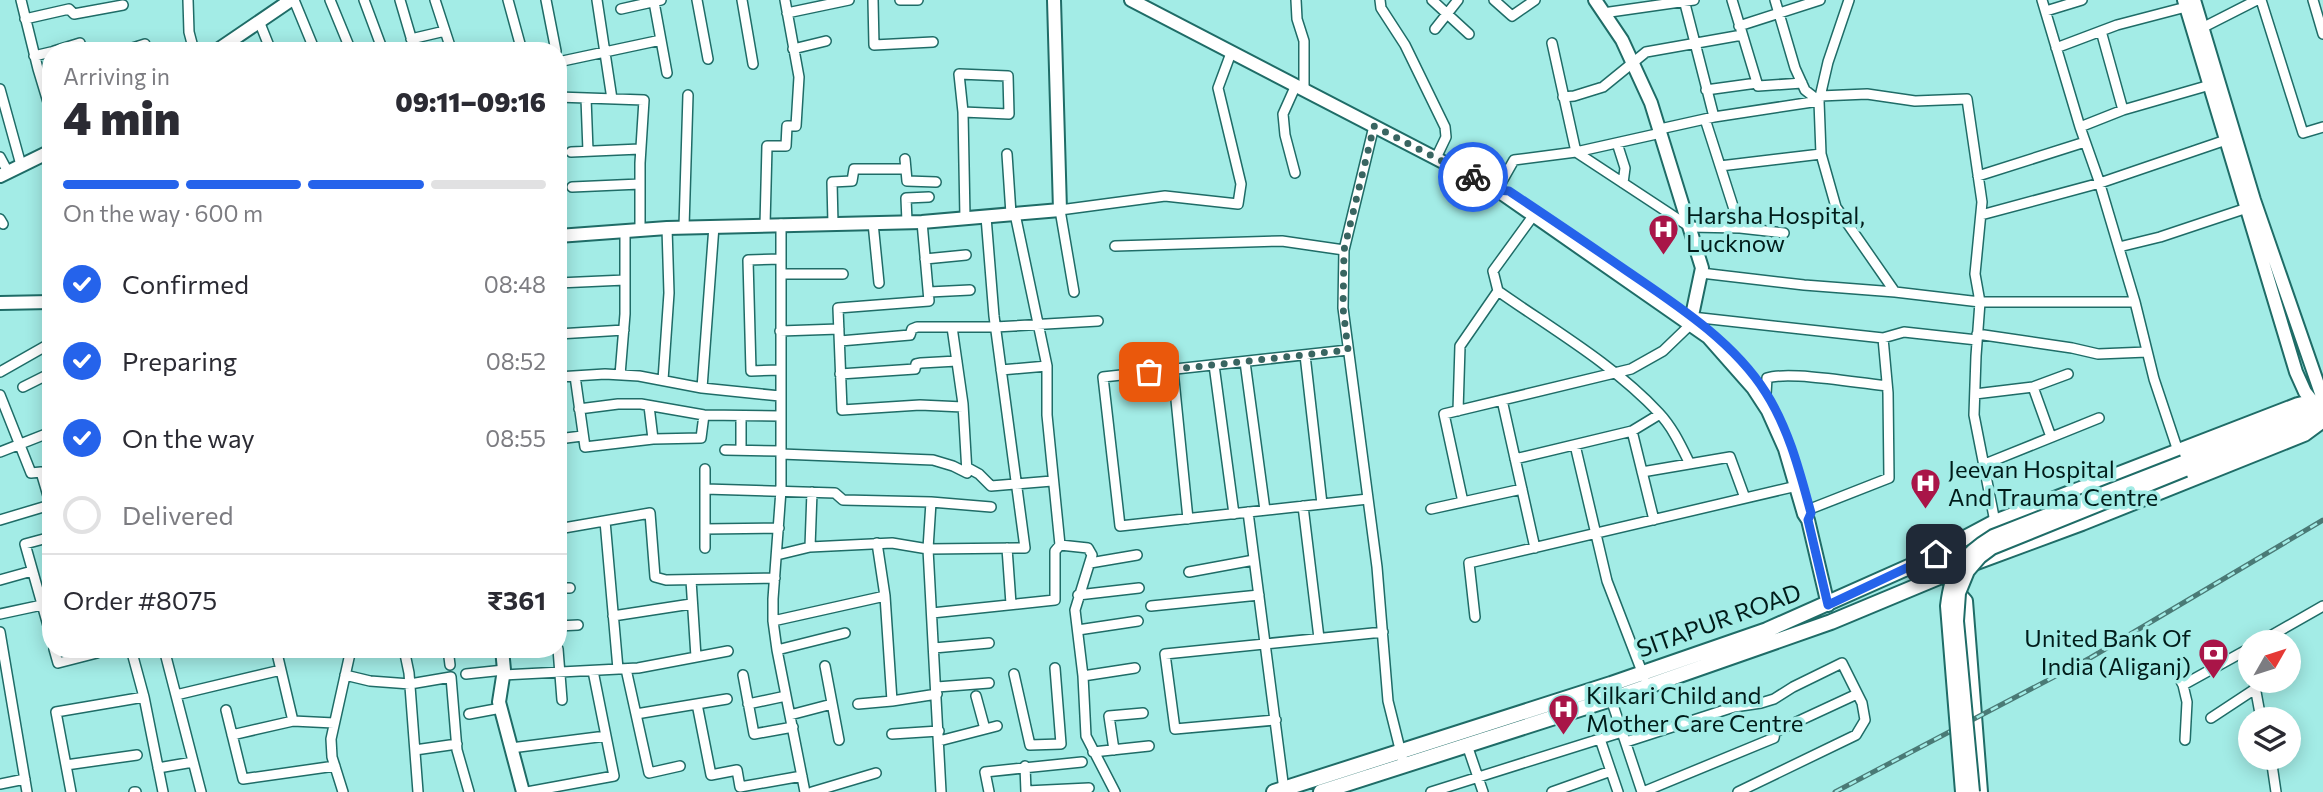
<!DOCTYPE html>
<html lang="en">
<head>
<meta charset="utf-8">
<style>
  :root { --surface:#fff; --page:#f7f7f7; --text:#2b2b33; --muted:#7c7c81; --line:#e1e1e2; --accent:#2563eb }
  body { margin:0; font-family:Commissioner,sans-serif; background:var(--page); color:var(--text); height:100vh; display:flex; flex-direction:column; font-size:26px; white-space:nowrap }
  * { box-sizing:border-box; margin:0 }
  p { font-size:23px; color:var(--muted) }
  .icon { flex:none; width:38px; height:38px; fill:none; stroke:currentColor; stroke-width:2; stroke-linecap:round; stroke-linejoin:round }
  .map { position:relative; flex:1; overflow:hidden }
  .details { position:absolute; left:42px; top:42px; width:525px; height:616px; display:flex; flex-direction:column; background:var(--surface); border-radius:28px; box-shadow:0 4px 18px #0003 }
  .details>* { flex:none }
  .needle { width:46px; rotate:51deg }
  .fabs { position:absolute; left:2238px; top:630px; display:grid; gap:14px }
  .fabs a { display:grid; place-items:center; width:63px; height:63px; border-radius:50%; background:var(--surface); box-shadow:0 4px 18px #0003; font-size:35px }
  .pin { position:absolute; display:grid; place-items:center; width:60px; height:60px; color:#fff; margin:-30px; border-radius:14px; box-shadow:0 4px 10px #0006 }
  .courier { position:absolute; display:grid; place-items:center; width:70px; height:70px; margin:-35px; border:5px solid #2563eb; border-radius:50%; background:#fff; color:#222; box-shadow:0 2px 9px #0007 }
  .overview em { font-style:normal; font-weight:800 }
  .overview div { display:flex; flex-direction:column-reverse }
  .overview { display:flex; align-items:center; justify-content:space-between; height:119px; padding:0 21px }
  h1 { font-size:46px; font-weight:800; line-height:52px }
  .bar { display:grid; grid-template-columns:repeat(4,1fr); gap:10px 7px; align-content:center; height:84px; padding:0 21px }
  .bar i { height:9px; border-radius:5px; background:var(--line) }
  .bar .active { background:var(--accent) }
  .bar p { grid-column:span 4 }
  .line { display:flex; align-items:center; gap:18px; padding:0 21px; border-top:2px solid var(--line) }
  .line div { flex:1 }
  ol { padding:0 21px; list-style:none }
  li { display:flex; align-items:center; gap:21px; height:77px }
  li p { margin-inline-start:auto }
  li .icon { padding:7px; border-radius:50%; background:var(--accent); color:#fff; stroke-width:4 }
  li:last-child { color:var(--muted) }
  li i { width:38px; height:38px; border:4px solid var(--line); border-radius:50% }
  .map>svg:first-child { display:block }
</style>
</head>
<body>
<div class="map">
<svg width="2323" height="792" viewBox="0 0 2323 792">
  <rect width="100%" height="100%" fill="#a3ece6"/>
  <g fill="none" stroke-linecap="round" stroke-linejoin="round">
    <defs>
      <path id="street" d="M 21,0 L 38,69 L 51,112
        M 188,0 L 189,32 L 194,51
        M 294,0 L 315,51
        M 330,0 L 351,51
        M 364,0 L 383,51
        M 400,0 L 415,51
        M 435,0 L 449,43
        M 508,0 L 522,51
        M 546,0 L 556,51
        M 597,0 L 612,99
        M 697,0 L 708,59
        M 742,0 L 753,64
        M 873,0 L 874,45 L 933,42
        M 900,0 L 918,0
        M 1296,0 L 1297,19 L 1304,41 L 1304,89
        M 1380,0 L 1381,8 L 1405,45 L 1445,127 L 1446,137 L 1436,158
        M 1432,0 L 1469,34
        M 1494,0 L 1512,16 L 1535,0
        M 1732,0 L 1758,86 L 1802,83
        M 1775,0 L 1795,68 L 1805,90 L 1819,101
        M 1849,0 L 1828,62 L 1819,101 L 1821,154 L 1836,207 L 1895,292 L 1980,302 L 2135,302 L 2154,379 L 2178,451
        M 2042,0 L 2080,127 L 2098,178 L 2135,302
        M 2261,0 L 2303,133 L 2323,127
        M 2313,0 L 2323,34
        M 654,2 L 667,73
        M 621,9 L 661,0
        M 2046,11 L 2082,0
        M 787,13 L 849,0
        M 1603,13 L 1694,0
        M 25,19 L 69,9 L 74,14 L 123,5
        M 259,21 L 271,51
        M 1739,26 L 1820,0
        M 1435,29 L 1458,0
        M 2198,30 L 2257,0
        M 2101,31 L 2123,110
        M 411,39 L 445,31
        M 1552,43 L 1576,152 L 1690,227 L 1740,228 L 1705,119
        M 2056,48 L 2117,25 L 2186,7
        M 793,49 L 826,41
        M 54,51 L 80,43
        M 123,51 L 145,44
        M 34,56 L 51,52
        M 558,62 L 661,40
        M 0,89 L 21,165
        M 1706,90 L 1757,83
        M 1820,96 L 1867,94 L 1915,101 L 1967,99 L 1982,202 L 1975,274 L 1980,302 L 1976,356 L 1974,415 L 1995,522
        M 558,97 L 644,100 L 640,163 L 640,229
        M 1563,97 L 1574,96 L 1603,87 L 1646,52 L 1742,35
        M 586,98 L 588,151
        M 963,112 L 1009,114 L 1008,76 L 959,74 L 963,112 L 965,218
        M 1714,117 L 1819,101
        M 2080,127 L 2123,110 L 2210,85
        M 1660,129 L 1714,117 L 1684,0
        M 1617,143 L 1625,168 L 1623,183
        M 571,152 L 640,149
        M 1007,154 L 1011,214
        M 0,157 L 8,172
        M 905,159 L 907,181 L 936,182
        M 1720,166 L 1821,154
        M 1295,173 L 1285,135 L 1283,114 L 1296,85
        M 1978,176 L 2085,142
        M 572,187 L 640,184
        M 1497,190 L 1514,160 L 1576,152 L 1661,133
        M 1981,215 L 2100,183 L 2226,140
        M 1533,216 L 1493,271 L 1498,291 C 1552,329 1613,364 1659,413 C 1673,428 1681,446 1690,464
        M 0,219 L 3,224
        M 907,222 L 906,198 L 929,197
        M 922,222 L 929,301 L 838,308 L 842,410 L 920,405 L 963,407
        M 873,223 L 879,283
        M 781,224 L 781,490 L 773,599 L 773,621 L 777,650 L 805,792
        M 833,224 L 832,182 L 852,181 L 854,169 L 905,169
        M 765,225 L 767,146 L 786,146 L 787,126 L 796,126 L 799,77 L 785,0
        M 684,227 L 688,95
        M 1740,228 L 1784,233
        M 1115,246 L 1282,241 L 1344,250 L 1343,308 L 1377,567 L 1388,701 L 1404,765
        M 2119,247 L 2160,237 L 2247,208
        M 1344,250 L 1374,126
        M 925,259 L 966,255
        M 1701,273 L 1804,285 L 1895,292
        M 781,274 L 843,274
        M 558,283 L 625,280
        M 929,292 L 970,290
        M 1074,292 L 1060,210 L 1165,196 L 1238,204 L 1241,184 L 1218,88 L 1231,53
        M 1692,317 L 1883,338 L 1888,393 L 1889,478 L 1810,509
        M 780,331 L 839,329
        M 558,334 L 624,330
        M 1977,334 L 2072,348 L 2098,354 L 2147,352
        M 1883,338 L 1904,332 L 1977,340
        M 840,341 L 910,335 L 912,329 L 917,327 L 995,327 L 1098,321
        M 1348,350 L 1103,377 L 1120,526 L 1368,499
        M 1305,355 L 1322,504
        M 1245,362 L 1265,510
        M 1214,365 L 1234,514
        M 780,370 L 751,371 L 748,260 L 781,259
        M 1001,370 L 1047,366
        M 1173,370 L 1188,519
        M 0,372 L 51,343
        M 840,374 L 915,369 L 916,364 L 921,363 L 957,361
        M 620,375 L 625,314 L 625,231
        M 575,376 L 585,447 L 653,439 L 701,438 L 704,415
        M 558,377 L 605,374 L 639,376 L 702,388 L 780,396
        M 663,380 L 669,293 L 667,228
        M 23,387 L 51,373
        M 2033,387 L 2051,437
        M 702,388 L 714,226
        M 1766,394 L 1767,378 C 1790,371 1860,383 1887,386
        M 1975,394 L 2033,387 L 2068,374
        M 0,395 L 31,473 L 41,472 L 51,506
        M 1502,400 L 1535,548
        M 649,406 L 653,439
        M 579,409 L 618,404 L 641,404 L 704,415 L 780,416
        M 1458,411 L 1460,346 L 1498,291
        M 741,416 L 741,450
        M 1632,431 L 1654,520
        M 558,439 L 582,436
        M 1575,445 L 1607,581 L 1644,677
        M 725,450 L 781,451
        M 0,452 L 51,432
        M 781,454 L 933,460 L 953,466 L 967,473 L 963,404 L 952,327
        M 1515,459 L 1632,431 L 1660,414
        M 1985,464 L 2099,418
        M 968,468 L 979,474 L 991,486 L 1052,481
        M 1642,472 L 1730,457 L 1745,498
        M 705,489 L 835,493 L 843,500 L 931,502 L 991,507
        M 931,502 L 928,549 L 941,792
        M 1463,502 L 1444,414 L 1631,369 L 1663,351 L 1690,325
        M 1303,506 L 1319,638
        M 1431,509 L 1522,489
        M 1248,512 L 1284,790
        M 0,520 L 50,505
        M 605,521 L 618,669
        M 558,529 L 650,513 L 655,577 L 666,580 L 775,578
        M 705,529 L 779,528
        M 51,537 L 25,544 L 51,636
        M 877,543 L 885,596 L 892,701
        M 1060,545 L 1088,548 L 1092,555 L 1075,610 L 1083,676 L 1086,736 L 1115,792
        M 810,547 L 812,492
        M 705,548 L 705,469
        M 1007,548 L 1011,604
        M 777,555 L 810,547 L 892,543 L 928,549 L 1025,548 L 994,316 L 986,217
        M 1090,563 L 1137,555
        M 1189,572 L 1254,560
        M 558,576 L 560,588 L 570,588
        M 0,580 L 32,571
        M 691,580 L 696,657
        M 1078,595 L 1139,588
        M 1151,606 L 1259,595
        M 932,613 L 1055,600 L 1055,551 L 1060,545 L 1047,415 L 1047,366 L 1015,214
        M 0,614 L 42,605
        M 613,616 L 691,604
        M 1475,617 L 1469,563 L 1797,486
        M 773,621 L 885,596
        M 558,626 L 578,625
        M 1078,630 L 1138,621
        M 0,632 L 27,792
        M 2260,642 L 2323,606
        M 934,648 L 989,643
        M 54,649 L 58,663 L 97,653 L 96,649
        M 131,649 L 144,697 L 163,792
        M 164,649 L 201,792
        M 230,649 L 230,650
        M 276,649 L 293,721
        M 404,649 L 409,673 L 418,792
        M 448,649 L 450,665
        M 558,649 L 562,700
        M 2249,649 L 2250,661
        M 777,650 L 845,633
        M 132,652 L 148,649
        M 825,666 L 839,740
        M 626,669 L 649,773 L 680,766
        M 2176,672 L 2183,685
        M 466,674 L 504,670
        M 1014,674 L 1030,745 L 1061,744 L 1055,668
        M 345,675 L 370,681 L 410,684 L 451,677 L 457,750 L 469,792
        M 503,675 L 638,668 L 728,651
        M 743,675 L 754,734 L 793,727
        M 1083,676 L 1135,668
        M 2254,681 L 2261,719
        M 937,687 L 989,683
        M 176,695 L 281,670
        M 976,696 L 985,729
        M 1611,699 L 1642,792
        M 697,704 L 711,775 L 737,770 L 740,787 L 802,776
        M 748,704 L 786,696
        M 858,704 L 892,701 L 937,694
        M 226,710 L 243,779 L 335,766
        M 469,714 L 501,708
        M 636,714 L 727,699
        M 790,715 L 832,704
        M 2211,718 L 2255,689
        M 1276,720 L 1175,729 L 1165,654 L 1383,632
        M 892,734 L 939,731
        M 232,735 L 293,721 L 334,723
        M 1600,739 L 1618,792
        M 2185,740 L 2187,702 L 2183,685 L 2250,648
        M 939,741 L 997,726
        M 1626,742 L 1734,707 L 1761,703 L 1774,699 L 1793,687 L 1842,663 L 1862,703 L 1865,720 L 1856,735 L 1738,792
        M 1467,745 L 1483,792
        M 511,748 L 606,736
        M 415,750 L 457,744
        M 1114,750 L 1109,716 L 1143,713
        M 1093,752 L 1149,746
        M 2271,758 L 2276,792
        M 66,765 L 137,755
        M 1025,766 L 1026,792
        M 158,768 L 193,762
        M 0,784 L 25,779
        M 1026,791 L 1089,788
        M 71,792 L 56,712 L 144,697
        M 134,792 L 136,792
        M 343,792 L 332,757 L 331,739 L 351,649
        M 527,792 L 614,776 L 593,671
        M 812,792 L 876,773
        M 989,792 L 985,772 L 1082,762
        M 1431,792 L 1622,732
        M 1552,792 L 1611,771
        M 1643,792 L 1774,738 L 1775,732 L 1857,694"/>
      <path id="secondary" d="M 1131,0 L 1497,190 L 1708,337 L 1753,388 L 1768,411 L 1785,449 L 1804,514 L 1808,520 L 1828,605
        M 1595,0 L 1622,40 L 1651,103 L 1702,268 L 1690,325
        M 2184,0 L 2296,372 L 2305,392 L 2319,410
        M 2194,0 L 2254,200 L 2323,399
        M 216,51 L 291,0
        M 0,176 L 51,151
        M 558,236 L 667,228 L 922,222 L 1060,210 L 1054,0
        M 0,303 L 51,302
        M 2183,462 L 2319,408
        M 2185,470 L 2319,420
        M 1920,562 L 1947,579 L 1966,601 L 1981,792
        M 502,649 L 504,670 L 499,702 L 523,792"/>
      <path id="primary" d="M 1274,792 L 1611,684 L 1767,630 L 1920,562 L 1995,522 L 2298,405 L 2307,403 L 2319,408 L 2323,406
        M 1321,792 L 1611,699 L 1831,622 L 1963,567 L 2082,523 L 2304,434 L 2323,420"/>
    </defs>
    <use href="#street" stroke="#1f6c67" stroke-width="12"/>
    <use href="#secondary" stroke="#1f6c67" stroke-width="16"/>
    <use href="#primary" stroke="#1f6c67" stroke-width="18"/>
    <use href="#street" stroke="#fff" stroke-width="9"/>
    <use href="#secondary" stroke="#fff" stroke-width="12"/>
    <use href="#primary" stroke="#fff" stroke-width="14"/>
    <defs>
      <path id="rail" d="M 1835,792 L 2090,658 L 2323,520"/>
    </defs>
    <use href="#rail" stroke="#4a7a76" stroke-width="5"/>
    <use href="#rail" stroke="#a3ece6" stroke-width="2.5" stroke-dasharray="8" stroke-linecap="butt"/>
    <defs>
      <path id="secondary-bridge" d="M 1962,792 L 1947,606 C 1951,570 1962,555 1993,536 L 2183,462
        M 1973,792 L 1957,621 L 1959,593 L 1968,571 L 1980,557 L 1992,548 L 2185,470"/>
    </defs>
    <use href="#secondary-bridge" stroke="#1f6c67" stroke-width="16" stroke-linecap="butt"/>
    <use href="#secondary-bridge" stroke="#fff" stroke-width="12"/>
  </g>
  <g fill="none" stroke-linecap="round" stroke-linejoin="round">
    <path stroke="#396561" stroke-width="7" stroke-dasharray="0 12.6" d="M 1149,372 L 1348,350 L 1343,308 L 1344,250 L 1374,126 L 1473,177"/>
    <path stroke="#2563eb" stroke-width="9" d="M 1473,177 L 1497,190 L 1509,191 C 1548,217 1588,244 1627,271 C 1677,305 1734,342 1766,393 C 1789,429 1800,473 1811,513 L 1808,520 L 1828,605 L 1936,554"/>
  </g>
  <defs>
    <symbol id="hospital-pin" viewBox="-11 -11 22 30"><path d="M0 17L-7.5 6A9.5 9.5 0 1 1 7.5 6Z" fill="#a91548" stroke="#a3ece6"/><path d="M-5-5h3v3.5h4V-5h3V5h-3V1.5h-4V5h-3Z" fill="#fff"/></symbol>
    <symbol id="bank-pin" viewBox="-11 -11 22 30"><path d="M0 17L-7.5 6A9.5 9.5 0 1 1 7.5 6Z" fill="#a91548" stroke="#a3ece6"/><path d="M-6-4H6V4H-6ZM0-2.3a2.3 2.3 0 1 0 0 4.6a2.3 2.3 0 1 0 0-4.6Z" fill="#fff"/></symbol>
  </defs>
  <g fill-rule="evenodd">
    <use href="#hospital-pin" x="1646" y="212" width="35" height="47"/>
    <use href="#hospital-pin" x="1908" y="466" width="35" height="47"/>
    <use href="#bank-pin" x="2196" y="636" width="35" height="47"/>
    <use href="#hospital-pin" x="1546" y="692" width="35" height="47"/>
  </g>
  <g text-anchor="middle" stroke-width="7" stroke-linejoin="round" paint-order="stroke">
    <g font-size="24" fill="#001c1a" stroke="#a3ece6" text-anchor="start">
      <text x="1686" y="224">Harsha Hospital,<tspan x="1686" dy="28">Lucknow</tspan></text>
      <text x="1948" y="478">Jeevan Hospital<tspan x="1948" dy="28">And Trauma Centre</tspan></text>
      <text x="2191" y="647" text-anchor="end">United Bank Of<tspan x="2191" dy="28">India (Aliganj)</tspan></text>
      <text x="1586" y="704">Kilkari Child and<tspan x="1586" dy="28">Mother Care Centre</tspan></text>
    </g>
    <g font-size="24" fill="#001c1a" stroke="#a3ece6">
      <text transform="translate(1719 621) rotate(-20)" y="8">SITAPUR ROAD</text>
    </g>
  </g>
</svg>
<div class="fabs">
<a><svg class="needle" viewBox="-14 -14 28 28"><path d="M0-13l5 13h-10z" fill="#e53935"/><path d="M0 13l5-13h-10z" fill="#7c7c81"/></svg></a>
<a><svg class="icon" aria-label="layers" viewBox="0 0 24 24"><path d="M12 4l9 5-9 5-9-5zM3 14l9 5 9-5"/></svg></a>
</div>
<div class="pin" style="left:1149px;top:372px;background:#ea580c"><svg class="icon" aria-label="bag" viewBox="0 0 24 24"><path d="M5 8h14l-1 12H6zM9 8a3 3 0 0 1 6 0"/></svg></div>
<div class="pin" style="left:1936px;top:554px;background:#1f2937"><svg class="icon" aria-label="home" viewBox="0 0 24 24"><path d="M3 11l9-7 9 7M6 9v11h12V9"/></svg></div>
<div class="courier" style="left:1473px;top:177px"><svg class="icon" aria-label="bike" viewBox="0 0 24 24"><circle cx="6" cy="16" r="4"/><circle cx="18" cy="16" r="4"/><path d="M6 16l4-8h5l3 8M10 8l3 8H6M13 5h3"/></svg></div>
<section class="details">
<div class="overview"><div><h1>4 min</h1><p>Arriving in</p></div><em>09:11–09:16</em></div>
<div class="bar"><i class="active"></i><i class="active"></i><i class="active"></i><i></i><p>On the way · 600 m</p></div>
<ol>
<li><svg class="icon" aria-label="check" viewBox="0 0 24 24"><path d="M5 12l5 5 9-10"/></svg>Confirmed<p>08:48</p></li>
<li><svg class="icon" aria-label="check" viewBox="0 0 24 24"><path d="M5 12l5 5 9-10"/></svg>Preparing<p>08:52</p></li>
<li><svg class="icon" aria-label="check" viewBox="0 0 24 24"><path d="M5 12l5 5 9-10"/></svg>On the way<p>08:55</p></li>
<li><i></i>Delivered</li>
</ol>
<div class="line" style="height:91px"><div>Order #8075</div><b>₹361</b></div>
</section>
</div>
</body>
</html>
